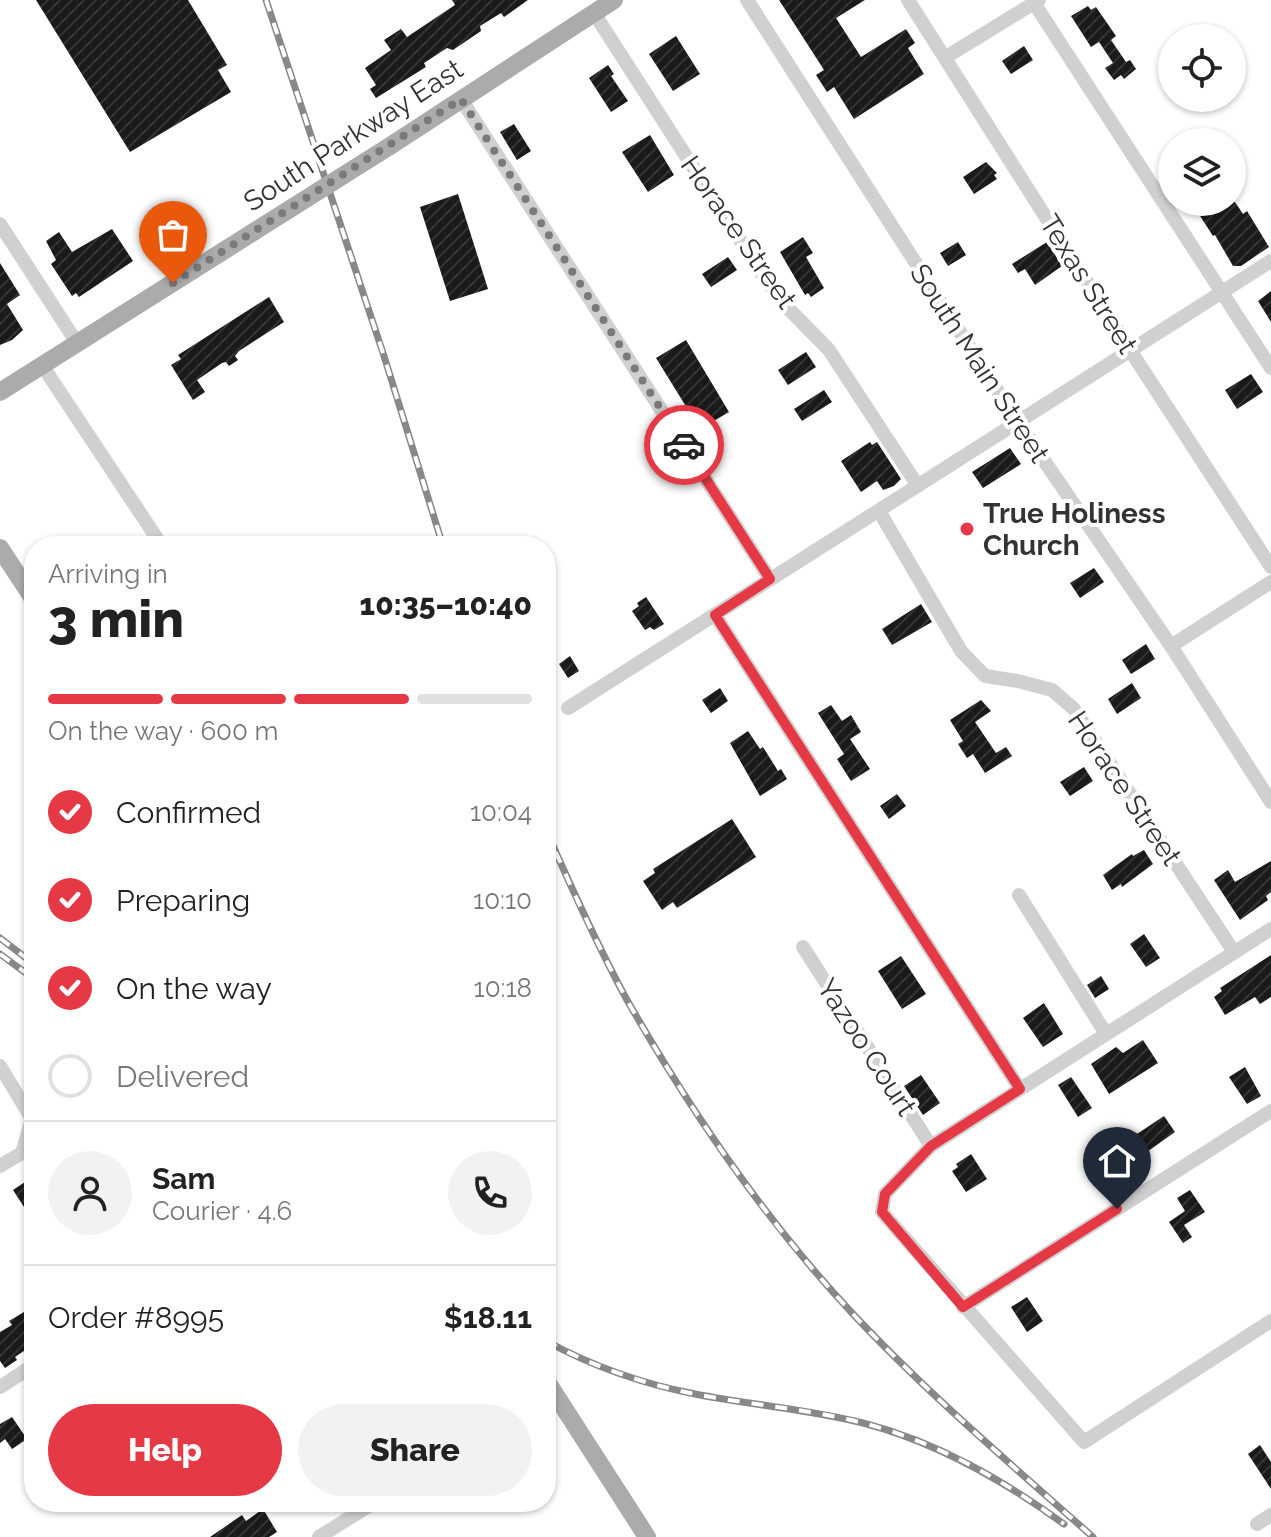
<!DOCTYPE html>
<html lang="en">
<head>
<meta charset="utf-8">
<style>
  :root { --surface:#fff; --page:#f2f2f2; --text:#222; --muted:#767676; --line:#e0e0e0; --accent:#e63946 }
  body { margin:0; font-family:Raleway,sans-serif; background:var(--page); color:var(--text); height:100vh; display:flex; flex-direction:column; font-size:30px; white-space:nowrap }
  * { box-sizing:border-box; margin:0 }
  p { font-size:26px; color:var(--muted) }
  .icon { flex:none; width:44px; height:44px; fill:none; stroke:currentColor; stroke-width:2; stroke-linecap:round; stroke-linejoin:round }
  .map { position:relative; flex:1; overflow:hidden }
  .drawer { position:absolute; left:24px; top:536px; width:532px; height:976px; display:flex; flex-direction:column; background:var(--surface); border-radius:32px; box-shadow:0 2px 6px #0004 }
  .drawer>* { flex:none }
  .tools { position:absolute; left:1158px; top:24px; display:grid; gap:16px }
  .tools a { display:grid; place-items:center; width:88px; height:88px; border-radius:50%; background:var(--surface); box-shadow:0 2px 6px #0004; font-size:40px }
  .pin { position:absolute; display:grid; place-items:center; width:68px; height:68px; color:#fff; margin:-82px -34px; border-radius:50% 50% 50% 0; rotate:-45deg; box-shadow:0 0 8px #0007 }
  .pin .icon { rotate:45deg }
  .courier { position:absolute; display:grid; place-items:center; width:80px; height:80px; margin:-40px; border:6px solid #e63946; border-radius:50%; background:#fff; color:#222; box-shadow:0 2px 10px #0007 }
  .summary em { font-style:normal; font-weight:800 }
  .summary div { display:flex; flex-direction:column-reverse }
  .summary { display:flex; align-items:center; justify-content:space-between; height:136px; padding:0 24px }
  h1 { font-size:52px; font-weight:800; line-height:60px }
  .bar { display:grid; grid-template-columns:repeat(4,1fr); gap:12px 8px; align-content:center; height:96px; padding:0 24px }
  .bar i { height:10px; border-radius:6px; background:var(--line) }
  .bar .selected { background:var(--accent) }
  .bar p { grid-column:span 4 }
  .line { display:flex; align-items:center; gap:20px; padding:0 24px; border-top:2px solid var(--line) }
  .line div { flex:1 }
  .round { display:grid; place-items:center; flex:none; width:84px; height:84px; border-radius:42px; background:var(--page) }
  ol { padding:0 24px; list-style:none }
  li { display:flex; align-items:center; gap:24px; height:88px }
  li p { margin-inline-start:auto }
  li .icon { padding:8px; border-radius:50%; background:var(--accent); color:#fff; stroke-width:4 }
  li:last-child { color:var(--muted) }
  li i { width:44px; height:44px; border:4px solid var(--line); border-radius:50% }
  .action { display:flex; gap:16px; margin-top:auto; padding:16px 24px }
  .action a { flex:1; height:92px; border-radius:48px; background:var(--accent); color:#fff; font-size:32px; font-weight:800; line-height:92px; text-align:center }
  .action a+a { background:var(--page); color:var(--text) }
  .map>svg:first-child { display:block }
</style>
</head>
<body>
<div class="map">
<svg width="1271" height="1537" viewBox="0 0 1271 1537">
  <defs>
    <pattern id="building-hatch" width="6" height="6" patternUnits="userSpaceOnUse" patternTransform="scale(2)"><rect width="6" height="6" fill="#1a1a1a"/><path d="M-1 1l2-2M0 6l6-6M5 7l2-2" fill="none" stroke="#333"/></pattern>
  </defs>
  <rect width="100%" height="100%" fill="#fff"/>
  <path fill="url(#building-hatch)" d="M 36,0 L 188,0 L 227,65 L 218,70 L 231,92 L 130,152 Z
    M 452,0 L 528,0 L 504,17 L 501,13 L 480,26 L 481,31 L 453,50 L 447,48 L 424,63 L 426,67 L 376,98 L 370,89 L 376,85 L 365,68 L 391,50 L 384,40 L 401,29 L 407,37 L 455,5 Z
    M 779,0 L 865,0 L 836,18 L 861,57 L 906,29 L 915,43 L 908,48 L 924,74 L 854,119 L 834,87 L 827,92 L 816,75 L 824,70 Z
    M 1088,6 L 1091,10 L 1096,7 L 1116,36 L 1111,40 L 1126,62 L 1130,60 L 1136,69 L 1124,79 L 1121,75 L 1114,80 L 1105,68 L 1113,63 L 1099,42 L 1091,47 L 1071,16 Z
    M 676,36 L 700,74 L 673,91 L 649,54 Z
    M 1024,46 L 1033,60 L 1011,74 L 1002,61 Z
    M 608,65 L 614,74 L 611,76 L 628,101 L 611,112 L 589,78 Z
    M 514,124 L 531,151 L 517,160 L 500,132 Z
    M 650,135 L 674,175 L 648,192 L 622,152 Z
    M 986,162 L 997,173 L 994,175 L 997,179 L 974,194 L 963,177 Z
    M 458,194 L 488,289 L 450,301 L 420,207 Z
    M 1191,202 L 1235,202 L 1243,214 L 1247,211 L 1269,247 L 1241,266 L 1233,266 L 1215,235 L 1213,236 Z
    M 112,229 L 133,261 L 79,297 L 76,293 L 72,296 L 51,264 L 56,260 L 46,241 L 59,232 L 72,252 Z
    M 803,237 L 813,253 L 806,257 L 824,288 L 811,297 L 808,293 L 805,295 L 780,252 Z
    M 958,242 L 966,255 L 948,266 L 940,253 Z
    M 1047,242 L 1062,266 L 1035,285 L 1025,269 L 1018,273 L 1012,264 Z
    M 728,257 L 737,270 L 711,287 L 702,274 Z
    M 0,263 L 20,295 L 7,304 L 23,330 L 12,340 L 0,345 Z
    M 1271,291 L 1271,322 L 1258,301 Z
    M 269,297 L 284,322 L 239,351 L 235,356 L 238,360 L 229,366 L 226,362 L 222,363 L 197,380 L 205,392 L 193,400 L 171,365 L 181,359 L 178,355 Z
    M 686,340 L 729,412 L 700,429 L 656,358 Z
    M 806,352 L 816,367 L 788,385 L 778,370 Z
    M 1251,374 L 1263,392 L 1237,409 L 1225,390 Z
    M 824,390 L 832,402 L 802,421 L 794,409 Z
    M 870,442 L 872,445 L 877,442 L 901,479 L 894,486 L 883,490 L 877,481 L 861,492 L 841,461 Z
    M 1010,448 L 1021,464 L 983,488 L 972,472 Z
    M 1094,568 L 1104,582 L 1080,598 L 1070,583 Z
    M 646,597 L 664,624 L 654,630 L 650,627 L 645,630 L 632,611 L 639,606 L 637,603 Z
    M 921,604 L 932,622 L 892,645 L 882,629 Z
    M 1146,644 L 1155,659 L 1131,674 L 1122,660 Z
    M 570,656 L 579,671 L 568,678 L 559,664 Z
    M 1132,683 L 1141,698 L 1117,714 L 1108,699 Z
    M 720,688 L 728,701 L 711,713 L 702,700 Z
    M 981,700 L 991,711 L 975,722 L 996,753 L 1006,747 L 1012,756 L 985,773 L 973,754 L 967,758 L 958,744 L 963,741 L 950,720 Z
    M 831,705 L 842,721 L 851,715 L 861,732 L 850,739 L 870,769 L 851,781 L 837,759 L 844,754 L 818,713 Z
    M 748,731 L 760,749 L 763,747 L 778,771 L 781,769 L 787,779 L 760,796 L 730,743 Z
    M 1084,767 L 1093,781 L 1070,796 L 1060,782 Z
    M 897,794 L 906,806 L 889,819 L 880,806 Z
    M 732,819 L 756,857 L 677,908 L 673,902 L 662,910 L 643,881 L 655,873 L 653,869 Z
    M 1144,850 L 1153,864 L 1122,887 L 1121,884 L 1112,890 L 1103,875 L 1132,854 L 1133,856 Z
    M 1271,861 L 1271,892 L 1266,896 L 1268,900 L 1240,920 L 1214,880 L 1228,870 L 1235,882 Z
    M 1144,934 L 1160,958 L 1146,967 L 1130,944 Z
    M 1271,955 L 1271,997 L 1260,1004 L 1255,997 L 1225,1015 L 1214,997 L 1222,991 L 1220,988 Z
    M 901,956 L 926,994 L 902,1009 L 878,971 Z
    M 1101,976 L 1109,989 L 1095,998 L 1087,985 Z
    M 1044,1003 L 1063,1034 L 1043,1047 L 1023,1018 Z
    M 1143,1040 L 1158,1063 L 1109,1094 L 1091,1064 L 1116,1047 L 1123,1053 Z
    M 1245,1067 L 1261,1096 L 1247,1104 L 1229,1077 Z
    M 921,1075 L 940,1103 L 923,1115 L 904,1086 Z
    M 1071,1077 L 1092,1108 L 1078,1117 L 1058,1085 Z
    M 1164,1116 L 1175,1132 L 1144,1154 L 1134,1136 Z
    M 971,1154 L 987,1179 L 966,1192 L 952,1171 L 958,1167 L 956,1164 Z
    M 34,1176 L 34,1200 L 24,1207 L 13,1190 Z
    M 1190,1190 L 1205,1212 L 1184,1225 L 1192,1237 L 1183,1243 L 1169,1222 L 1185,1211 L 1177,1198 Z
    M 1027,1297 L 1043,1321 L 1027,1332 L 1011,1307 Z
    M 34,1306 L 34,1344 L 15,1357 L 17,1360 L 5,1368 L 0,1361 L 0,1332 L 12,1325 L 9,1321 Z
    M 12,1417 L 27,1439 L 12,1449 L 5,1439 L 0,1443 L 0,1424 Z
    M 1260,1445 L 1271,1462 L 1271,1489 L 1248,1454 Z
    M 263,1509 L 277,1532 L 269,1537 L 210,1537 L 242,1515 L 246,1521 Z"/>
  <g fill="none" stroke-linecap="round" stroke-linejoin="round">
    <path stroke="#d0d0d0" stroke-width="14" d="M 747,0 L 1017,421 L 1171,646 L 1271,802
      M 908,0 L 1130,350 L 1271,567
      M 1034,3 L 1271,368
      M 594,13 L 767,282 L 784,304 L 829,350 L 918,486
      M 946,57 L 1039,0
      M 461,99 L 770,579
      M 0,224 L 77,343
      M 42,365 L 162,546
      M 879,511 L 961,651 L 985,676 L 1018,681 L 1052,690 L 1074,709 L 1234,952
      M 715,615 L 1020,1089
      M 1171,646 L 1271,582
      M 568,708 L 1271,261
      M 1019,895 L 1106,1034
      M 1271,929 L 931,1146 L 885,1194 L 882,1212 L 1084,1442 L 1271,1321
      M 803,947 L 931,1146
      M 0,1066 L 32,1119 L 22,1153 L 0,1166
      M 963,1307 L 1271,1111
      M 0,1387 L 34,1365
      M 70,1505 L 76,1502
      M 1257,1524 L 1271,1515
      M 319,1537 L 375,1502"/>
    <path stroke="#ababab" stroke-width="18" d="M 390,146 L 614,0
      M 0,392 L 255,231
      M 0,548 L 34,600
      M 546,1380 L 647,1537"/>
    <defs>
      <path id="rail" d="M 266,0 L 384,356 L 443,546
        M 546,830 C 571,887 597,945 627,1000 C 691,1112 765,1220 853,1314 C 928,1394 1012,1465 1093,1537
        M 0,938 L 34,964
        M 0,954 L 34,979
        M 546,1341 C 592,1366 643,1384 695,1394 C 751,1405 808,1409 863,1423 C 937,1442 1003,1480 1064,1524"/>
    </defs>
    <use href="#rail" stroke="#888" stroke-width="7"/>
    <use href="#rail" stroke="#fff" stroke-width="4" stroke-dasharray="12" stroke-linecap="butt"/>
    <path stroke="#ababab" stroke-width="18" d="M 255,231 L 390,146"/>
  </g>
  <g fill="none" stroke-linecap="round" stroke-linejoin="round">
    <path stroke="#7a7a7a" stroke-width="8" stroke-dasharray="0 14.4" d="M 173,283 L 461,99 L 684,445"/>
    <path stroke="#e63946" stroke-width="10" d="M 684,445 L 770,579 L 715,615 L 1020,1089 L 931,1146 L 885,1194 L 882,1212 L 963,1307 L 1117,1209"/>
  </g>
  <circle fill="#e63946" stroke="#fff" stroke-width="3" cx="967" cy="529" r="8"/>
  <g text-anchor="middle" stroke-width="8" stroke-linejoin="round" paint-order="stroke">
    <g font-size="28" fill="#333" stroke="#fff">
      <text transform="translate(353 135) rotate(-33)" y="10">South Parkway East</text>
      <text transform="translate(739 232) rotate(55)" y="10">Horace Street</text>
      <text transform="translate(1089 284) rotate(58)" y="10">Texas Street</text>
      <text transform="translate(980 363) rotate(57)" y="10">South Main Street</text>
      <text transform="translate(1125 788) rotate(56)" y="10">Horace Street</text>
      <text transform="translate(867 1047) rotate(57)" y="10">Yazoo Court</text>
    </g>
    <g font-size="28" font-weight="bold" fill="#333" stroke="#fff" text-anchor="start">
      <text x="983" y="523">True Holiness<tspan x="983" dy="32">Church</tspan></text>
    </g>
  </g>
</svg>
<div class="tools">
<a><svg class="icon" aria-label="locate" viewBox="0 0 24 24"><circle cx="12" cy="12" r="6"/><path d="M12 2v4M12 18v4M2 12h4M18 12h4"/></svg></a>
<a><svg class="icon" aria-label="layers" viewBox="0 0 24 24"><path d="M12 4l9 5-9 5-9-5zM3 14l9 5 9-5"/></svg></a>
</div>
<div class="pin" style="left:173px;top:283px;background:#ea580c"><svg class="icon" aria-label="bag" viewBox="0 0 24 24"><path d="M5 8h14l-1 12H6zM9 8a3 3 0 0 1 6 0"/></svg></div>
<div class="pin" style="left:1117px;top:1209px;background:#1f2937"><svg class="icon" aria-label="home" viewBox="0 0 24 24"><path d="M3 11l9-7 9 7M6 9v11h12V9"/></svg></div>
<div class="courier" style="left:684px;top:445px"><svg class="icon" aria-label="car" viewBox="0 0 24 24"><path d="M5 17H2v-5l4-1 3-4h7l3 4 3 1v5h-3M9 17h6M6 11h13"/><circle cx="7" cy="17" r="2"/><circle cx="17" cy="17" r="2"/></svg></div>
<section class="drawer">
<div class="summary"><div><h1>3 min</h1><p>Arriving in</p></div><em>10:35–10:40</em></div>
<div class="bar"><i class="selected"></i><i class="selected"></i><i class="selected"></i><i></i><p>On the way · 600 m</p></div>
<ol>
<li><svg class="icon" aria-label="check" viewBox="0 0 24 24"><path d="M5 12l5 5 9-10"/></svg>Confirmed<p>10:04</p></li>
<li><svg class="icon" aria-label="check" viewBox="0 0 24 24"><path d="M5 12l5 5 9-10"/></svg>Preparing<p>10:10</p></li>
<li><svg class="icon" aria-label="check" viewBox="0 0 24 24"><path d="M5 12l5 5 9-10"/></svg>On the way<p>10:18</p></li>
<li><i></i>Delivered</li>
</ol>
<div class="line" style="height:144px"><a class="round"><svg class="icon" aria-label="person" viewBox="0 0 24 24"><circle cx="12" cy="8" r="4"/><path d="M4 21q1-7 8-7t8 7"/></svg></a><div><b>Sam</b><p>Courier · 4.6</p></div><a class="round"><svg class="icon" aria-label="phone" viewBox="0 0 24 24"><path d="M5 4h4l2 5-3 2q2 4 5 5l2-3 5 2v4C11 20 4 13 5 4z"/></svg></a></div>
<div class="line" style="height:104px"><div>Order #8995</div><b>$18.11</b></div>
<div class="action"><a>Help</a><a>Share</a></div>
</section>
</div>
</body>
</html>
